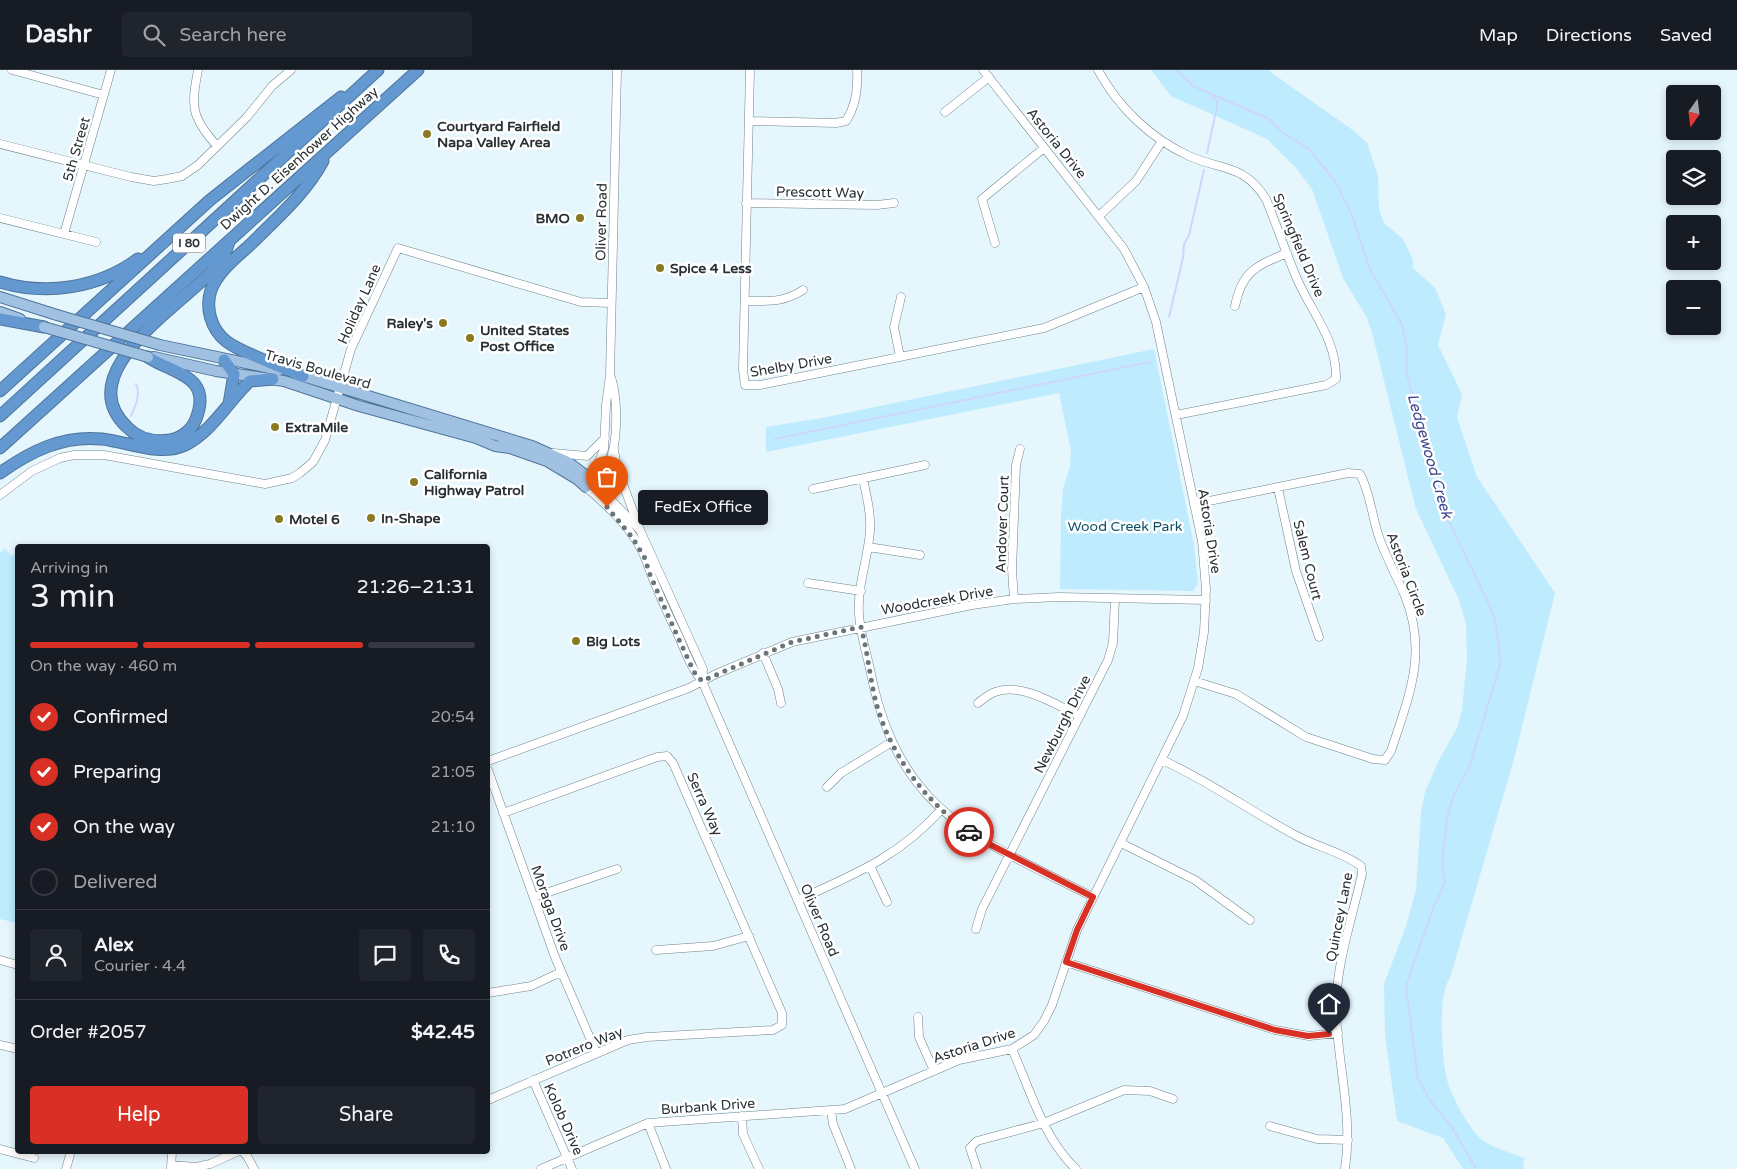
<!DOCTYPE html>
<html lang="en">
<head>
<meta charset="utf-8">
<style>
  :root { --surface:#171b24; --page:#20242c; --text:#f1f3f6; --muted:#9ea1a6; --line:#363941; --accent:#d93025 }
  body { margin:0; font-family:"Varela Round",sans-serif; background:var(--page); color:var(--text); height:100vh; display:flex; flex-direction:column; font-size:19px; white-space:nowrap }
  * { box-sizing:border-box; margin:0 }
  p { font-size:16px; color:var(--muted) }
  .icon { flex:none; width:28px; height:28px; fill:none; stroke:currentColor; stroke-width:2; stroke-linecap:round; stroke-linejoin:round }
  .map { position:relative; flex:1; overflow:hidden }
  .panel { position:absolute; left:15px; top:474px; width:475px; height:610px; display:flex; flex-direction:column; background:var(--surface); border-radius:5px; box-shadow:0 2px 8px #0003 }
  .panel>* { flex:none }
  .needle { width:32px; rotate:194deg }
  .buttons { position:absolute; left:1666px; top:15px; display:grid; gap:10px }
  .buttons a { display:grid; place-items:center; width:55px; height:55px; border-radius:5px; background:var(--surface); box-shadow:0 2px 8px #0003; font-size:25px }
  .pin { position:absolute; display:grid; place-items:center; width:42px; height:42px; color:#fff; margin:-51px -21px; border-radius:50% 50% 50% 0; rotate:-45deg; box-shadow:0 0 5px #0007 }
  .pin .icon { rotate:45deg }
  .courier { position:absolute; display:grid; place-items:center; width:50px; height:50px; margin:-25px; border:4px solid #d93025; border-radius:50%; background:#fff; color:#222; box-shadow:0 1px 6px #0007 }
  .bubble { position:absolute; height:35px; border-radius:5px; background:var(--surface); box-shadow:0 2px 8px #0003; font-size:16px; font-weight:600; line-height:35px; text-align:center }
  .headline em { font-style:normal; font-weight:600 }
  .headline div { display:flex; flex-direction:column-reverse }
  .headline { display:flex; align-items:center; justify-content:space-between; height:85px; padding:0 15px }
  h1 { font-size:32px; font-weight:600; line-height:38px }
  .bar { display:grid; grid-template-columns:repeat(4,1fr); gap:8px 5px; align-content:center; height:60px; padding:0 15px }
  .bar i { height:6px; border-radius:4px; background:var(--line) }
  .bar .selected { background:var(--accent) }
  .bar p { grid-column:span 4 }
  .line { display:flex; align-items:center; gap:12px; padding:0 15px; border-top:1px solid var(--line) }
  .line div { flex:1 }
  .round { display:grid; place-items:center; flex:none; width:52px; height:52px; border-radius:5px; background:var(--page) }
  ol { padding:0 15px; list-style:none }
  li { display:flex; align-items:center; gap:15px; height:55px }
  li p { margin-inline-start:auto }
  li .icon { padding:5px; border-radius:50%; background:var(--accent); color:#fff; stroke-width:4 }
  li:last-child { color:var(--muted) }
  li i { width:28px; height:28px; border:2px solid var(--line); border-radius:50% }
  .button { display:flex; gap:10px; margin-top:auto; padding:10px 15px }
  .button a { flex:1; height:58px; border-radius:5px; background:var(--accent); color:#fff; font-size:20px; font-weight:600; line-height:58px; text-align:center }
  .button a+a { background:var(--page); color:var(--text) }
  header { display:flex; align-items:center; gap:30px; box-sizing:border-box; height:70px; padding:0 25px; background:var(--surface); border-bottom:1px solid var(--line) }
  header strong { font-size:24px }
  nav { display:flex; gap:28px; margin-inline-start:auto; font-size:18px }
  .search { width:350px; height:45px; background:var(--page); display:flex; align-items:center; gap:12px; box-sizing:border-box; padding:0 18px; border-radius:5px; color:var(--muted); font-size:19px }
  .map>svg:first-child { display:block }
</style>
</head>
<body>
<header>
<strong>Dashr</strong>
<div class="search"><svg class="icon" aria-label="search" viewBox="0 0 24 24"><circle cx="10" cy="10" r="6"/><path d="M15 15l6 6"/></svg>Search here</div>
<nav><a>Map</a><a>Directions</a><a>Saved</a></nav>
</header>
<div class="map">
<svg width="1737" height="1099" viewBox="0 0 1737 1099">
  <rect width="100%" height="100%" fill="#e6f6fd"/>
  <path fill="#beebfe" d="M 1151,0 L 1268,0 L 1354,61 L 1367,73 L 1378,106 L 1379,139 L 1384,153 L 1403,169 L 1413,190 L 1413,198 L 1435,218 L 1446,244 L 1438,275 L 1462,324 L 1457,347 L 1477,407 L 1555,523 L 1514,689 L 1450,908 C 1437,924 1442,989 1447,1010 C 1452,1027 1470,1062 1485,1072 C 1496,1079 1512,1083 1524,1088 L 1523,1099 L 1463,1099 L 1443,1068 L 1397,1051 L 1385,965 L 1384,914 L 1406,856 L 1416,820 L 1421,743 L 1425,722 L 1439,690 L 1457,658 L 1462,640 L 1467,588 L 1466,554 L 1459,530 L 1416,439 L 1373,266 L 1367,248 L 1343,208 L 1312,119 L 1296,98 L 1267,69 L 1171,26 Z
    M 1154,279 L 1194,475 L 1198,514 L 1193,521 L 1060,519 L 1061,444 L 1063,419 L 1070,396 L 1071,381 L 1059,323 L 766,382 L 766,357 L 822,348 Z
    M 5,478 L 11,486 L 18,482 L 17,853 L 0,849 L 0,483 Z"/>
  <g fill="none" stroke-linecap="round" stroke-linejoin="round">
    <path stroke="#ced6fd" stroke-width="2" d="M 1176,0 L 1193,16 L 1269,49 L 1282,62 L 1309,79 L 1335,111 L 1352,145 L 1370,199 L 1402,255 L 1407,279 L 1406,301 L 1416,341 L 1426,364 L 1445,443 L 1494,545 L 1499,574 L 1500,595 L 1470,695 L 1454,725 L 1448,744 L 1442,792 L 1445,813 L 1433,838 L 1406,916 L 1418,1009 L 1429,1029 L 1452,1057 L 1476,1099
      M 1207,83 L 1217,37 L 1217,31 L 1212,26
      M 1169,247 L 1183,188 L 1184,174 L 1189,165 L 1204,100
      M 131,346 C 135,336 141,325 136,314
      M 775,369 L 1150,292"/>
    <defs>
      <path id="minor" d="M 12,0 L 104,25
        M 198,0 C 191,37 191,47 217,76
        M 750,0 L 743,300 L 745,315 L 760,315 L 1044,258 L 1144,217
        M 1098,0 C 1118,37 1150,68 1189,86 C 1223,101 1244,94 1266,129 C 1277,156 1286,183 1297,209 C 1312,243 1337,270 1336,309 L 1326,315 L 1176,345
        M 945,42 L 989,7
        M 749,51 L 836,53 L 846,51 C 856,36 858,17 857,0
        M 0,74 L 131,107 L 154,111 L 167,109 L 182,106 L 198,95 L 247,47 L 272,16 L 291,0
        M 746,133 L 877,135 L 894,133
        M 1099,146 L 1136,111 L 1162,71
        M 0,148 L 96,172
        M 64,164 L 111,0
        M 995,173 L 982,129 L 1044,78
        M 745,231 C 768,231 783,233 803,220
        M 1235,236 C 1242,201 1256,196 1287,183
        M 900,287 L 894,257 L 901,227
        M 610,305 C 618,324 619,375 608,394 C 603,404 593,408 586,417 C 608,436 636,462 646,490 C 655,517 667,542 679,567 C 686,583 691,598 702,611 L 915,1099
        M 614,380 L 617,398 L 640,460 L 703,599 L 702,611
        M 553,383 L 587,386 L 605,368
        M 863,409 C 867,427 871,444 870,461 C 868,489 857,516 859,544 C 860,562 866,581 870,599 C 898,743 975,767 1093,827
        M 592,410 L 604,379 L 606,335 L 610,305 L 617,0
        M 592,410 L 639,459
        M 1278,418 L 1296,501 L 1319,567
        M 813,419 L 925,395
        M 0,425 L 32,401 L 60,388 L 74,385 L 104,385 L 265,414 L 292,408 L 300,403 L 313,392 L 325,370 L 351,279 L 398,178 L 581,232 L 611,233
        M 1194,434 L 1348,403 L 1360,404 C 1371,424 1372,449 1380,470 C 1387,489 1397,507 1405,526 C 1428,583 1409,626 1391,681 L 1385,690 L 1373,689 L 1306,667 L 1236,624 L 1194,611
        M 868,477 L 920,485
        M 808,513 L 861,521
        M 1014,529 L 1012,500 L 1016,395 L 1020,379
        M 763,583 L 778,619 L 781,633
        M 978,633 C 983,629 989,624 995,622 C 1022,612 1056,635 1080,646
        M 1162,690 C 1209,711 1250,741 1295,765 C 1316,777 1341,781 1361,796 L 1362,804 C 1352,849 1335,897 1336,943 C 1338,995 1353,1047 1345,1099
        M 488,691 L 689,618 L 716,604 L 792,572 L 972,535 L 1014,529 L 1059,527 L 1206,530
        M 488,700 L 555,887 L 596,982
        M 827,717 L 841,703 L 892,672
        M 1121,773 L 1195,810 L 1250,850
        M 871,798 L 887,832
        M 534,827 L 617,799
        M 798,830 C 855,804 897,788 941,740
        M 976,859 L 982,839 L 1108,590 L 1113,573 L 1115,528
        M 656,880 L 713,876 L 749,866
        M 0,890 L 18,895
        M 1066,892 L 1275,960 L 1309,966 L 1338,963
        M 488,923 L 531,916 L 561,902
        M 918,947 L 919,967 L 934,1001
        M 0,975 L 18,979
        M 1012,979 C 1030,1019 1043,1068 1076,1099
        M 533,1010 L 572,1099
        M 488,1030 L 628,970 L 647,967 L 773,960 L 782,955 L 782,943 L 673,693 L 667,686 L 657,687 L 503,743
        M 831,1041 L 833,1054 L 851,1099
        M 742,1046 L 743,1064 L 759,1099
        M 648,1053 L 666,1099
        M 1270,1056 L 1317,1069 L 1348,1070
        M 0,1079 L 34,1088
        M 242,1081 L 247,1086 L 254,1099
        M 171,1095 L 196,1097 L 210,1094 L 239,1081
        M 66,1099 L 71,1081
        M 171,1099 L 172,1081
        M 541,1099 L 648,1053 L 845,1039 L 959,990 L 1012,979 L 1034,965 L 1044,951 L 1052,935 L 1077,860 L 1183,646 L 1198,598 L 1204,562 L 1206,519 L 1202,471 L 1156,252 L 1144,217 L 1124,179 L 983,0
        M 977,1099 L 970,1078 L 977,1071 L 1044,1053 L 1124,1020 L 1150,1021 L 1173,1029"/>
      <path id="major" d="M 0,227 L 57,245
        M 0,242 L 20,249
        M 160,275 L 279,300
        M 154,287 L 216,301 L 284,311 L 359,336 L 476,368 L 495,376 L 510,378 L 547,391 L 577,409 L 586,417
        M 296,304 L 532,376 L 568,392 L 592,410"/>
      <path id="highway" d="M 0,212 C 46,226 99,218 138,189
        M 0,249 L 44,257
        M 148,287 C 173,304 213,305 196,349 C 192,360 181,368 170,370 C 155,372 139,369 128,358 C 66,301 189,231 220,193 C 225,188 226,179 229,172
        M 224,290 L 234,304 L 229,334
        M 303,306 C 283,297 241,283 226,271 C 211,259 205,238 211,220 C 218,201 237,187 251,174 C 277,148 306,123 323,91
        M 0,321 L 210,130 L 341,27
        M 0,346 L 378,0
        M 0,378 L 418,0
        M 0,403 C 31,381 63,365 102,369 C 129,372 159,387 185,375 C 212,362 229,330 250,311 L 273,309"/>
    </defs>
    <use href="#minor" stroke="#70838b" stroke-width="9"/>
    <use href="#major" stroke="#4e7499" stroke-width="12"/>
    <use href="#highway" stroke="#4e7499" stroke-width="13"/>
    <use href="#minor" stroke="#fff" stroke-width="8"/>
    <use href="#major" stroke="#a1c1e3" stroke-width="10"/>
    <use href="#highway" stroke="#6398d0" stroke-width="11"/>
    <defs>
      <path id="major-bridge" d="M 57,245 L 160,275
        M 44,257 L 148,287"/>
    </defs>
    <use href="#major-bridge" stroke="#4e7499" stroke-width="12" stroke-linecap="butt"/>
    <use href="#major-bridge" stroke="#a1c1e3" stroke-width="10"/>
  </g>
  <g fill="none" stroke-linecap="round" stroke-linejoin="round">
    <path stroke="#6a757a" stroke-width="5" stroke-dasharray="0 9" d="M 607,437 L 632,467 L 646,490 L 648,500 L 670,550 L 694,602 L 702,611 L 792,572 L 861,557 C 868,583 870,611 877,636 C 892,687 926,732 969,762"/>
    <path stroke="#d93025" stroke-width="6" d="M 969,762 L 983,771 L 1093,827 L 1077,860 L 1066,892 L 1275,960 L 1308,966 L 1329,964"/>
  </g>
  <g fill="#897a1f" stroke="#fff" stroke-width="2">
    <circle cx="427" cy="64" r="5"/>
    <circle cx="580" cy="148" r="5"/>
    <circle cx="660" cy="198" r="5"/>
    <circle cx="443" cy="253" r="5"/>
    <circle cx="470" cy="268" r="5"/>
    <circle cx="275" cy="357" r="5"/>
    <circle cx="414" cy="412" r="5"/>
    <circle cx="371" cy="448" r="5"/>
    <circle cx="279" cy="449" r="5"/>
    <circle cx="576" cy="571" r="5"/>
  </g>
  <g text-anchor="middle" stroke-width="5" stroke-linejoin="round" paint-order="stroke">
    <rect fill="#fff" stroke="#686e71" stroke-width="1" x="173" y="163.5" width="32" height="19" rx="4"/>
    <g font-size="12" font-weight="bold" fill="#283034">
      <text x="189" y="177">I 80</text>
    </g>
    <g font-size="14" font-weight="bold" fill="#283034" stroke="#fff" text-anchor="start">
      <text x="437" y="61">Courtyard Fairfield<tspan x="437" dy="16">Napa Valley Area</tspan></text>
      <text x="570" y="153" text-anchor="end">BMO</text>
      <text x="670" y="203">Spice 4 Less</text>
      <text x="433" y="258" text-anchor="end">Raley's</text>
      <text x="480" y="265">United States<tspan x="480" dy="16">Post Office</tspan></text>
      <text x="285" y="362">ExtraMile</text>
      <text x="424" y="409">California<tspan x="424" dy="16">Highway Patrol</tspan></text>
      <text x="381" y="453">In-Shape</text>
      <text x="289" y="454">Motel 6</text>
      <text x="586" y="576">Big Lots</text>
    </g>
    <g font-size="14" fill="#283034" stroke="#fff">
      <text transform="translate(1057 73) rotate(51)" y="5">Astoria Drive</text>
      <text transform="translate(76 79) rotate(-74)" y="5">5th Street</text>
      <text transform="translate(299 88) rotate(-42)" y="5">Dwight D. Eisenhower Highway</text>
      <text transform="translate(820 122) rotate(1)" y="5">Prescott Way</text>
      <text transform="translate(601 152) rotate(-89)" y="5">Oliver Road</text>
      <text transform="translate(1299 175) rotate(67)" y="5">Springfield Drive</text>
      <text transform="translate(359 234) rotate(-66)" y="5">Holiday Lane</text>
      <text transform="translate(791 295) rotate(-10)" y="5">Shelby Drive</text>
      <text transform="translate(318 299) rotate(16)" y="5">Travis Boulevard</text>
      <text transform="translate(1002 454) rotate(-88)" y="5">Andover Court</text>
      <text transform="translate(1210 461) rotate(81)" y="5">Astoria Drive</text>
      <text transform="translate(1308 490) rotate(76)" y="5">Salem Court</text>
      <text transform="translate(1407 504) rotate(69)" y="5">Astoria Circle</text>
      <text transform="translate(937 530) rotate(-10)" y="5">Woodcreek Drive</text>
      <text transform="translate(1062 654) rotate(-63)" y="5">Newburgh Drive</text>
      <text transform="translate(705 734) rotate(66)" y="5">Serra Way</text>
      <text transform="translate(551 838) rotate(70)" y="5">Moraga Drive</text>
      <text transform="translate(1339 847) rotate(-79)" y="5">Quincey Lane</text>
      <text transform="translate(820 850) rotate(67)" y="5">Oliver Road</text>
      <text transform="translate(974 975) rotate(-18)" y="5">Astoria Drive</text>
      <text transform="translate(584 976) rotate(-22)" y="5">Potrero Way</text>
      <text transform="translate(708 1036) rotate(-4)" y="5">Burbank Drive</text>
      <text transform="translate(564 1049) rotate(66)" y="5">Kolob Drive</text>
    </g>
    <g font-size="14" fill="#0b5066" stroke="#fff">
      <text x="1125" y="461">Wood Creek Park</text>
    </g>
    <g font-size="15" font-style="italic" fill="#404791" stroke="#fff">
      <text transform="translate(1430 386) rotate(74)" y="5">Ledgewood Creek</text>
    </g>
  </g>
</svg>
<div class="buttons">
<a><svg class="needle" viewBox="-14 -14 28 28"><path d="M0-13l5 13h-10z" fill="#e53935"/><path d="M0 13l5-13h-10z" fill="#9ea1a6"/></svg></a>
<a><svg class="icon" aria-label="layers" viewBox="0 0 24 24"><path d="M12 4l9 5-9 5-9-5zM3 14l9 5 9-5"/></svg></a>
<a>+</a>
<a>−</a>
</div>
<div class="pin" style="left:607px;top:437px;background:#ea580c"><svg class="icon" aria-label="bag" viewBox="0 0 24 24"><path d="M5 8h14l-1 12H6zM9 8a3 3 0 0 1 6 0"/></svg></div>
<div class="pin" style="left:1329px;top:964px;background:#1f2937"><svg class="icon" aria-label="home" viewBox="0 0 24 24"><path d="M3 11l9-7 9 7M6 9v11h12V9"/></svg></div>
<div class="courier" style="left:969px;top:762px"><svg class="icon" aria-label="car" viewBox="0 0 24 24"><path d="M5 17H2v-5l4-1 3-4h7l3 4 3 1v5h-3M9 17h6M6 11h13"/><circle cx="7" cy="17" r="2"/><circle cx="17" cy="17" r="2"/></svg></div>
<div class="bubble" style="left:638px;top:420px;width:130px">FedEx Office</div>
<section class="panel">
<div class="headline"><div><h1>3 min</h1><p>Arriving in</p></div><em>21:26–21:31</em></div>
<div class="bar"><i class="selected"></i><i class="selected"></i><i class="selected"></i><i></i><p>On the way · 460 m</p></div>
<ol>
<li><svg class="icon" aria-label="check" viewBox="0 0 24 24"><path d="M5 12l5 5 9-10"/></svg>Confirmed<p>20:54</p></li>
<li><svg class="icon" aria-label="check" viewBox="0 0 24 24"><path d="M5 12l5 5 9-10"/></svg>Preparing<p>21:05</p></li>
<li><svg class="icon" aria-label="check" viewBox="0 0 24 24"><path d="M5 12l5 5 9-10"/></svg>On the way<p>21:10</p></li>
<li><i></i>Delivered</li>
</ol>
<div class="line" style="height:90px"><a class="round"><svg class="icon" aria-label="person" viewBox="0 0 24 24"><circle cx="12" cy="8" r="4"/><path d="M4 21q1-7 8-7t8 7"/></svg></a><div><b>Alex</b><p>Courier · 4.4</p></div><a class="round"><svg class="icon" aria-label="chat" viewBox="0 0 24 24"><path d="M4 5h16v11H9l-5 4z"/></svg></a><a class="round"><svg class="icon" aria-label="phone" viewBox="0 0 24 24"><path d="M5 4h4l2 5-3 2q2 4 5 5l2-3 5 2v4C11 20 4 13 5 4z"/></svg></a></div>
<div class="line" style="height:65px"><div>Order #2057</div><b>$42.45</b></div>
<div class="button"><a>Help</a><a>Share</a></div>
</section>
</div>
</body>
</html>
